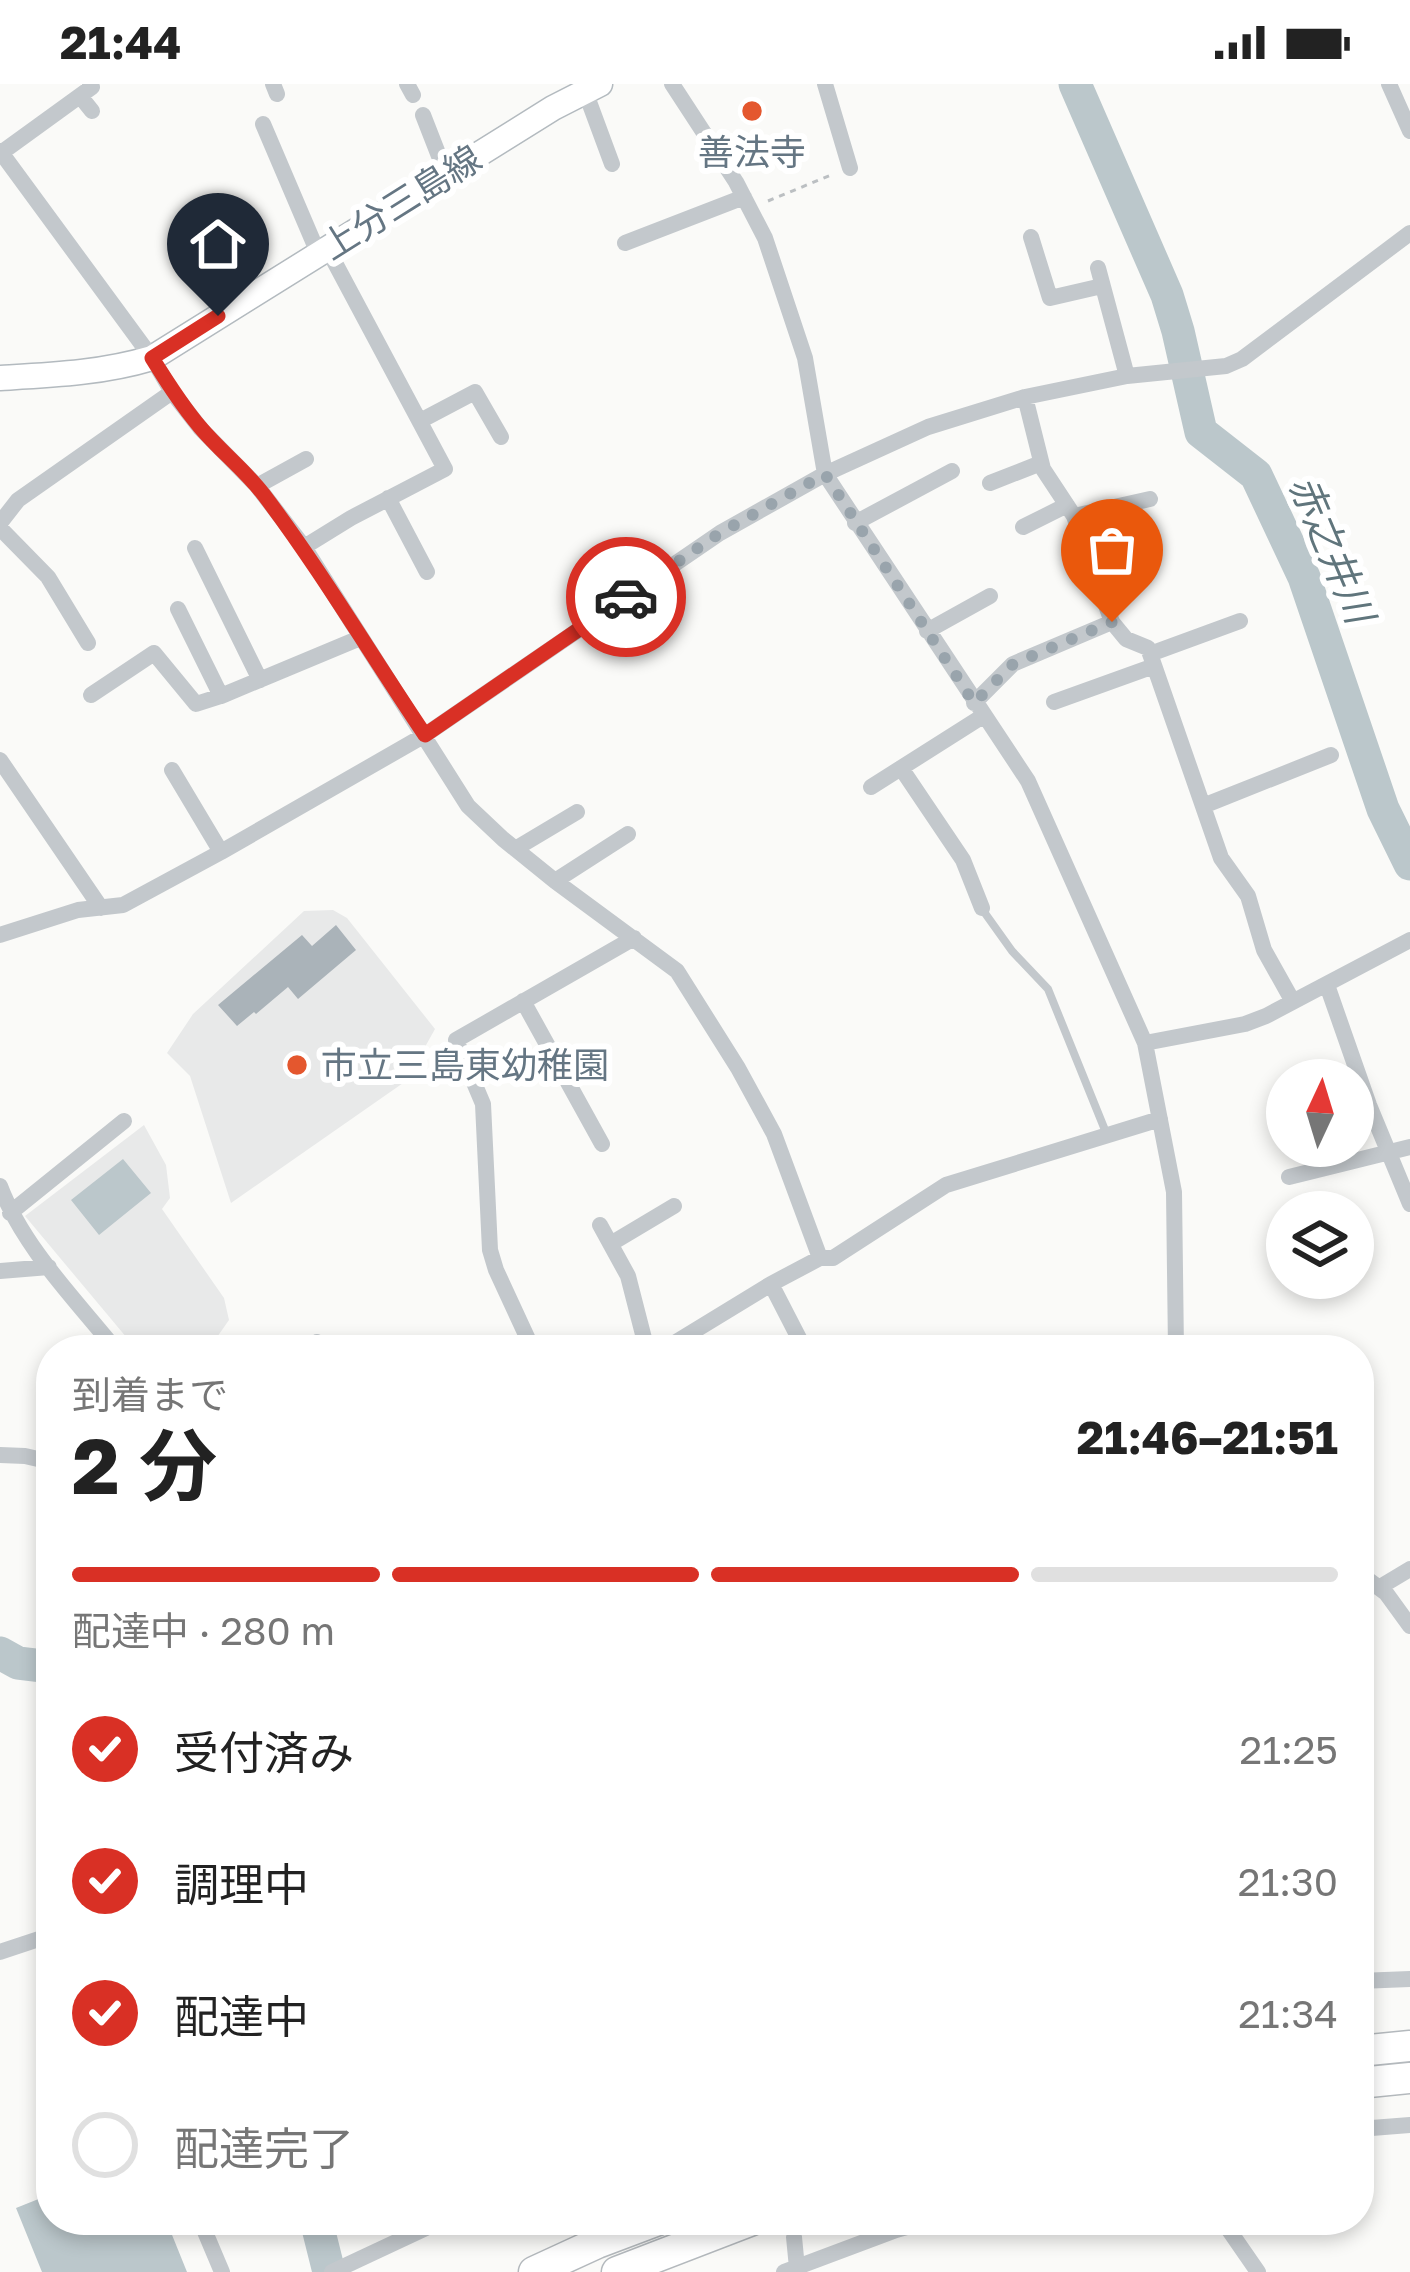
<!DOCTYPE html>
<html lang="ja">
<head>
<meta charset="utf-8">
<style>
  :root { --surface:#fff; --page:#f6f6f6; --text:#222; --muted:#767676; --line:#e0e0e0; --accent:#d93025 }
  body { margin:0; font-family:"Golos Text","Noto Sans JP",sans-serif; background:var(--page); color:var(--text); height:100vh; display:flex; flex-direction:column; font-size:45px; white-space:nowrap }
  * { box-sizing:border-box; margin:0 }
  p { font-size:39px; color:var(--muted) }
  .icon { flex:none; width:66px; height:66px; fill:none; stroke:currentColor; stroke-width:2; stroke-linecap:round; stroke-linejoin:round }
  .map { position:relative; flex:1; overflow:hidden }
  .panel { position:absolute; left:36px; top:1251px; width:1338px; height:900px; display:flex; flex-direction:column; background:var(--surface); border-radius:48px; box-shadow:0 6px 18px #0003 }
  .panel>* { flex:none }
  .needle { width:78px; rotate:4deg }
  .tools { position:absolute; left:1266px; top:975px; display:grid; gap:24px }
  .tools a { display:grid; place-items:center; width:108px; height:108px; border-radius:50%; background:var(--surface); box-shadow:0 6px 18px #0003; font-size:60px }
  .pin { position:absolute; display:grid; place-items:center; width:102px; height:102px; color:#fff; margin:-123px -51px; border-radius:50% 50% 50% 0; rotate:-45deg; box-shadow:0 0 12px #0007 }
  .pin .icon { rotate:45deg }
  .courier { position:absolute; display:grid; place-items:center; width:120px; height:120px; margin:-60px; border:9px solid #d93025; border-radius:50%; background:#fff; color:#222; box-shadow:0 3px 15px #0007 }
  .overview em { font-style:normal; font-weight:700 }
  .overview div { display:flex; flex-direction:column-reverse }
  .overview { display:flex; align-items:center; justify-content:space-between; height:204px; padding:0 36px }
  h1 { font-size:78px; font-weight:700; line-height:90px }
  .bar { display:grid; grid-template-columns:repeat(4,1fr); gap:18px 12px; align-content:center; height:144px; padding:0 36px }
  .bar i { height:15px; border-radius:9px; background:var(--line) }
  .bar .active { background:var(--accent) }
  .bar p { grid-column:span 4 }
  ol { padding:0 36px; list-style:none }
  li { display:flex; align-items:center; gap:36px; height:132px }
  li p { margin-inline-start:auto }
  li .icon { padding:12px; border-radius:50%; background:var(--accent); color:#fff; stroke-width:4 }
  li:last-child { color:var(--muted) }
  li i { width:66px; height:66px; border:6px solid var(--line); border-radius:50% }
  .status { display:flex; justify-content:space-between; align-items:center; height:84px; padding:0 60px; background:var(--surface); direction:ltr }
  .status svg { height:33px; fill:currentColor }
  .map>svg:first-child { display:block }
</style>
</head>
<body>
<div class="status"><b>21:44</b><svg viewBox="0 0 49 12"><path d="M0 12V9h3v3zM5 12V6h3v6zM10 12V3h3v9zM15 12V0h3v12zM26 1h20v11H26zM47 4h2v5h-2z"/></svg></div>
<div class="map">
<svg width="1410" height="2188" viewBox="0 0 1410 2188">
  <rect width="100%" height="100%" fill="#fafaf8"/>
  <path fill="#e8e9e9" d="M 333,826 L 347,834 L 435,945 L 406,997 L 231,1119 L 190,992 L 167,969 L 193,930 L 304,827 Z
    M 144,1041 L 166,1081 L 170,1114 L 162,1125 L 224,1214 L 229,1236 L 208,1266 L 137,1266 L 25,1132 Z"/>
  <path fill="#bbc7cb" d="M 123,1075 L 151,1109 L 99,1151 L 71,1116 Z
    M 51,2110 L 51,2136 L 166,2136 L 187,2188 L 42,2188 L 16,2124 Z"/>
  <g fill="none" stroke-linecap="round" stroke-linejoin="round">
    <path stroke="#bbc7cb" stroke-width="33" d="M 1075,0 L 1167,211 L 1178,247 L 1201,348 L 1256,391 L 1304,493 L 1383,725 L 1410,780
      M 0,1569 L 18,1579 L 51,1583
      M 316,2136 L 329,2188"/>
  </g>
  <path fill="#aab3b9" d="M 336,841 L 356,866 L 298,915 L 288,903 L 256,930 L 254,928 L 237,942 L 218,921 L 302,851 L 312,862 Z"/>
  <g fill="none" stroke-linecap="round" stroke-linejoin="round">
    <defs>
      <path id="secondary" d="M 0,294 C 52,291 102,289 152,274 L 553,24 L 600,0"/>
      <path id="motorway" d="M 1359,1967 L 1410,1962
        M 1359,1999 L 1410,1994
        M 534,2188 L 597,2159 L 658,2136
        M 617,2188 L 752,2136"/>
    </defs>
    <use href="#secondary" stroke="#b3babf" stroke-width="27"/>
    <use href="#motorway" stroke="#b4b9bd" stroke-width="33"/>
    <path stroke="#bbbfc2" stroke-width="3" stroke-dasharray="6 6" stroke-linecap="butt" d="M 768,117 L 831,91"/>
    <path stroke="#c3c8cc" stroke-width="8" d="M 982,825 L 1012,867 L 1048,905 L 1107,1051"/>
    <path stroke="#c3c8cc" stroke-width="16" d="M 273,0 L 277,10
      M 407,0 L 413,11
      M 672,0 L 736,98 L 765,154 L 805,274 L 825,390 L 1028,697 L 1145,959 L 1174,1108 L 1176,1266
      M 825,0 L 850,84
      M 1389,0 L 1410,47
      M 585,7 L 612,80
      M 80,12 L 92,27
      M 423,31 L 446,90
      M 263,40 L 318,169
      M 0,67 L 152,274 L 172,308 L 201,345 L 257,402 L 304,463 L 468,722 L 503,755 L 555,797 L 677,887 L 738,984 L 774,1050 L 820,1174
      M 1,69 L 92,3 L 90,0
      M 1031,153 L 1050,214 L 1102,202
      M 625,159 L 744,113
      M 1098,184 L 1127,292
      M 1025,313 L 1043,385 L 1074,432 L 1112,538 L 1126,555 L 1148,564 L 1221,774 L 1248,812 L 1264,866 L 1292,916
      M 420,337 L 475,308 L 501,353
      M 990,399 L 1041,379
      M 257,402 L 306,375
      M 388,414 L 427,488
      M 1074,432 L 1150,415
      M 0,439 L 18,416 L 172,308
      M 855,439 L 952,387
      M 1023,443 L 1067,421
      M 0,444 L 48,493 L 88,559
      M 304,463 L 351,434 L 445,385 L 327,164
      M 195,464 L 260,596
      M 178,525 L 221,612 L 360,554
      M 927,547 L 990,512
      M 1150,570 L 1240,537
      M 91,611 L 154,569 L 196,620 L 221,612
      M 1054,618 L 1154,582
      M 974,619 L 1013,580 L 1112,538
      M 0,676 L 101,824
      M 901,684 L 963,776 L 982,824
      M 172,686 L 221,768
      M 871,703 L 983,632
      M 1203,722 L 1331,671
      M 515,765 L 577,728
      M 555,797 L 628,750
      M 0,851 L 78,826 L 123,821 L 221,768 L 425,651 L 720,449 L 825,390 L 928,343 L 1025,313 L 1127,292 L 1226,282 L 1242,275 L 1410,149
      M 1327,901 L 1369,1021 L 1410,1120
      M 523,917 L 602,1060
      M 1145,959 L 1245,940 L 1266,932 L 1410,856
      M 1289,1093 L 1410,1063
      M 0,1102 C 23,1163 75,1215 116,1266
      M 10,1129 L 124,1037
      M 600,1141 L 628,1192 L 647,1266
      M 612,1159 L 674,1122
      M 0,1187 L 49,1183
      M 317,1258 L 322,1266
      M 533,1266 L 496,1186 L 490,1166 L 483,1020 L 456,956 L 634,854
      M 663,1266 L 771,1200
      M 805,1266 L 771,1200 L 820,1174 L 833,1174 L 946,1101 L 1160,1035
      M 0,1371 L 25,1372 L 51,1378
      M 1359,1489 L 1386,1509 L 1410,1542
      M 1380,1503 L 1410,1485
      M 0,1868 L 51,1851
      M 1359,1897 L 1410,1895
      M 1359,2045 L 1410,2041
      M 200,2136 L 222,2188
      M 1222,2136 L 1258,2188
      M 794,2153 L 797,2184
      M 332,2188 L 443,2136
      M 784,2188 L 896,2146 L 932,2136"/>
    <use href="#secondary" stroke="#fff" stroke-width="24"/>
    <use href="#motorway" stroke="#fff" stroke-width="30"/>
  </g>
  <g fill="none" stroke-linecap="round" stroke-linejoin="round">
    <path stroke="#99a4ac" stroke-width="12" stroke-dasharray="0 21.6" d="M 626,513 L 720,449 L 825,390 L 974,619 L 1013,580 L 1112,538"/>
    <path stroke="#d93025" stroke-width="15" d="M 218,232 L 152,274 C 167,298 182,322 200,343 C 220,367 245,386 264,411 C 322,488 371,571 425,651 L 626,513"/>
  </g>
  <g fill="#e4572e" stroke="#fff" stroke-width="4.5">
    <circle cx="752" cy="27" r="12"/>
    <circle cx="297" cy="981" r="12"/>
  </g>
  <g text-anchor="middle" stroke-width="12" stroke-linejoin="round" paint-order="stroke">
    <g font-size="36" fill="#657683" stroke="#fff">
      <text x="752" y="81">善法寺</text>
      <text x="321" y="994" text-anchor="start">市立三島東幼稚園</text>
    </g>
    <g font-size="36" fill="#657683" stroke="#fff">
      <text transform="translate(401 118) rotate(-32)" y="13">上分三島線</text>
    </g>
    <g font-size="39" font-style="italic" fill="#60757c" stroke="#fff">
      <text transform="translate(1332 465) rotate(67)" y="14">赤之井川</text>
    </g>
  </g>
</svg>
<div class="tools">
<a><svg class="needle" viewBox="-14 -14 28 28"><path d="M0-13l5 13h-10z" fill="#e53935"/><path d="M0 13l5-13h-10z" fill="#767676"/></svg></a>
<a><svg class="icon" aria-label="layers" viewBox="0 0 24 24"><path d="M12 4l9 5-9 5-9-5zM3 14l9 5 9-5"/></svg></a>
</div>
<div class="pin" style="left:1112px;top:538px;background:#ea580c"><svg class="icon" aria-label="bag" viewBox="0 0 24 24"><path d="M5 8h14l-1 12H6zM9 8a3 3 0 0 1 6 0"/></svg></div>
<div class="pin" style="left:218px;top:232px;background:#1f2937"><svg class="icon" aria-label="home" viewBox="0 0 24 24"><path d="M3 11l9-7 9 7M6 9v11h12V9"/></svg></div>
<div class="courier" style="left:626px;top:513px"><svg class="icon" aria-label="car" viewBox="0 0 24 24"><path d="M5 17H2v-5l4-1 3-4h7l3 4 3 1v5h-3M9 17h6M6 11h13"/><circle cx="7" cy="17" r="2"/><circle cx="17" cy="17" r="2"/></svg></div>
<section class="panel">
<div class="overview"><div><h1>2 分</h1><p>到着まで</p></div><em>21:46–21:51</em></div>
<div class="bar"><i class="active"></i><i class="active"></i><i class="active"></i><i></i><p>配達中 · 280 m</p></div>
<ol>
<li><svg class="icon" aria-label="check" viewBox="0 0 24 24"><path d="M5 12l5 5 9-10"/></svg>受付済み<p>21:25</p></li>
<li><svg class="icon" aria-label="check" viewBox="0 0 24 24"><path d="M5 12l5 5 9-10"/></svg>調理中<p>21:30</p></li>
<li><svg class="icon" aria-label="check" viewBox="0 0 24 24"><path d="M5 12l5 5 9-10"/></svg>配達中<p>21:34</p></li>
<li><i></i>配達完了</li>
</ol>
</section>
</div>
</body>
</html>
